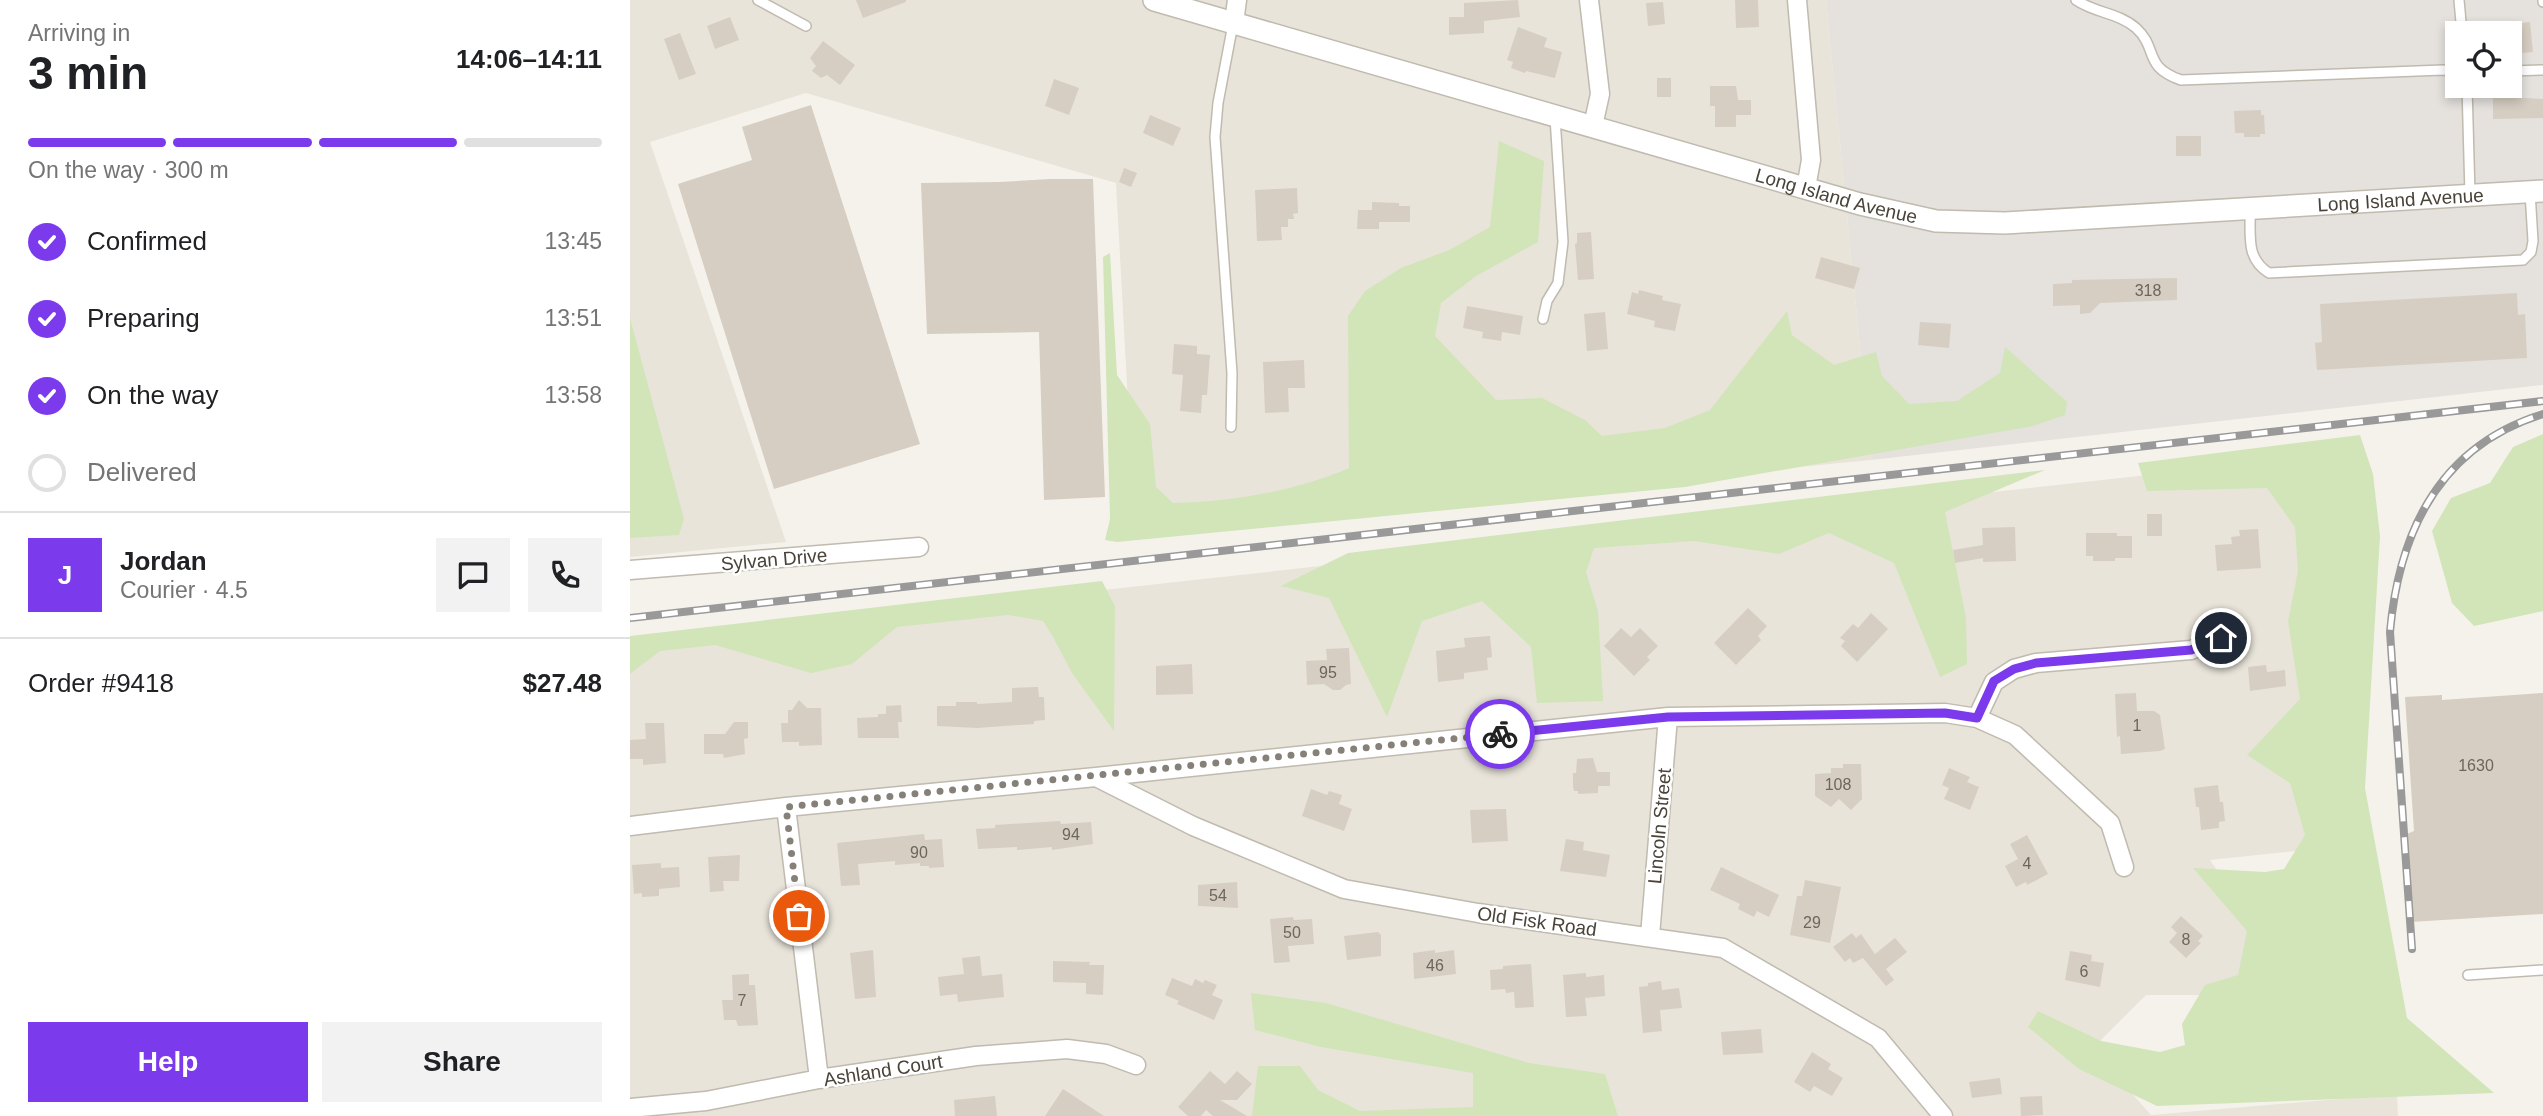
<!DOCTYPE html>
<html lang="en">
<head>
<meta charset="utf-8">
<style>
  :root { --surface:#fff; --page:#f2f2f2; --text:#202124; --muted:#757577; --line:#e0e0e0; --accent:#7c3aed }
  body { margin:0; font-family:Arial,sans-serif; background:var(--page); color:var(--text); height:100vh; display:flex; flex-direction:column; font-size:26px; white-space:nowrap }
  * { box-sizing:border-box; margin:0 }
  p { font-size:23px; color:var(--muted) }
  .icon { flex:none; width:38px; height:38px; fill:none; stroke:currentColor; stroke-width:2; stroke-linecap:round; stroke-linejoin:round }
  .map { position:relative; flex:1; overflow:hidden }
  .drawer { display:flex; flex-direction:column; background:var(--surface); width:630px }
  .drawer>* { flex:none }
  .tools { position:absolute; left:1815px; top:21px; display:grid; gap:14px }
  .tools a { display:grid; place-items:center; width:77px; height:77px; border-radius:0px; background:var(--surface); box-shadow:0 4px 10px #0003; font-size:35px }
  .pin { position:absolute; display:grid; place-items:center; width:60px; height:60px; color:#fff; margin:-30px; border:4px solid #fff; border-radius:50%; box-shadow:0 2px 7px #0007 }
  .courier { position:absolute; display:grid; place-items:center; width:70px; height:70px; margin:-35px; border:5px solid #7c3aed; border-radius:50%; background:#fff; color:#222; box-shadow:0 2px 9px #0007 }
  .overview em { font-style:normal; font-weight:700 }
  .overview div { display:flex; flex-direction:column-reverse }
  .overview { display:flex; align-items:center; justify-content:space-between; height:119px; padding:0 28px }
  h1 { font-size:46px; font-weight:700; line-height:52px }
  .bar { display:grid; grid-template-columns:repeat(4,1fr); gap:10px 7px; align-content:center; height:84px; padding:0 28px }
  .bar i { height:9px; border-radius:5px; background:var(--line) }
  .bar .active { background:var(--accent) }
  .bar p { grid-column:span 4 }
  .line { display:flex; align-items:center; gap:18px; padding:0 28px; border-top:2px solid var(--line) }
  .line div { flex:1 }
  .round { display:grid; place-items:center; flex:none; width:74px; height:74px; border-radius:0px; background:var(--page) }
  ol { padding:0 28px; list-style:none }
  li { display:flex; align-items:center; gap:21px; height:77px }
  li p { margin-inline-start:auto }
  li .icon { padding:7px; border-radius:50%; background:var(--accent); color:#fff; stroke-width:4 }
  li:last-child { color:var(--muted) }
  li i { width:38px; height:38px; border:4px solid var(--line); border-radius:50% }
  .action { display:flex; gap:14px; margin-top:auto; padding:14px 28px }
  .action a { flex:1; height:80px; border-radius:0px; background:var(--accent); color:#fff; font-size:28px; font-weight:700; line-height:80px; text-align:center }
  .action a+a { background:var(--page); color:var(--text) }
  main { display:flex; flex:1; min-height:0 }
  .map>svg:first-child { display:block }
</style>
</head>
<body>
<main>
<section class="drawer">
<div class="overview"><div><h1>3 min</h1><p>Arriving in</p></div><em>14:06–14:11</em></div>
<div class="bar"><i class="active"></i><i class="active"></i><i class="active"></i><i></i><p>On the way · 300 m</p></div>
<ol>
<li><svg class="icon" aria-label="check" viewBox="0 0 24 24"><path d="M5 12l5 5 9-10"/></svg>Confirmed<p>13:45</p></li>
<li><svg class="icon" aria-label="check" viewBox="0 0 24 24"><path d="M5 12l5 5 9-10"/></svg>Preparing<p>13:51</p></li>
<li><svg class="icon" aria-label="check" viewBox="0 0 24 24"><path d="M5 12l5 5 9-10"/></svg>On the way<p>13:58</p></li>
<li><i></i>Delivered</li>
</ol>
<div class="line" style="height:126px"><b class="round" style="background:var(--accent);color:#fff">J</b><div><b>Jordan</b><p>Courier · 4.5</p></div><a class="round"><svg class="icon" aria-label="chat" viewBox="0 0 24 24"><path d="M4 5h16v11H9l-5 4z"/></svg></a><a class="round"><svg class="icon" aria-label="phone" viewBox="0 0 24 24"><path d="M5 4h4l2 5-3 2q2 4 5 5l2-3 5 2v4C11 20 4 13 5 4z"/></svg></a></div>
<div class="line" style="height:91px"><div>Order #9418</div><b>$27.48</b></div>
<div class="action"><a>Help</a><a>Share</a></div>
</section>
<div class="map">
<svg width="1913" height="1116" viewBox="0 0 1913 1116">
  <rect width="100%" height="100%" fill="#f5f2ec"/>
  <path fill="#e8e4da" d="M 0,0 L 1196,0 L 1241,460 L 505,531 L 486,183 L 176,93 L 20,142 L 156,542 L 0,557 Z
    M 1700,455 L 1693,848 L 1580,860 L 1639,948 L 1600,995 L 1516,995 L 1462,1049 L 1521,1115 L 1767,1094 L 1768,1116 L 0,1116 L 0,642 Z"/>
  <path fill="#e5e1dd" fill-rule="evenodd" d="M 1196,0 L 1913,0 L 1913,385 L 1241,460 ZM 1827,33 L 1880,33 L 1880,86 L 1827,86 Z"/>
  <path fill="#d1e5b8" d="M 869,141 L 914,161 L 908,242 L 846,276 L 811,303 L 805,336 L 866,400 L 912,398 L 955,420 L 972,436 L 1035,428 L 1080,410 L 1157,311 L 1162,335 L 1204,365 L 1246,352 L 1252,376 L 1279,404 L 1327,401 L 1370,373 L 1375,347 L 1437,402 L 1435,415 L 1403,426 L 1055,487 L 487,542 L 475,540 L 480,519 L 473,257 L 480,253 L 487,375 L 520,424 L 526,487 L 543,503 C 602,501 664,492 719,468 L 718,316 L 735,291 L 771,268 L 819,250 L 860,227 Z
    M 0,318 L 54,519 L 49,535 L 0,538 Z
    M 1913,434 L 1913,611 L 1844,626 L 1822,603 L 1802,531 L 1821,498 L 1860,483 L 1883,447 Z
    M 1730,435 L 1743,474 L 1750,536 L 1735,788 L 1777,1018 L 1864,1093 L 1527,1106 L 1449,1069 L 1398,1027 L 1408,1011 L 1471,1041 L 1530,1052 L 1555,1045 L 1552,1024 L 1575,985 L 1608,975 L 1617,931 L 1563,868 L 1635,872 L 1654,869 L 1675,835 L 1660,783 L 1617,755 L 1670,699 L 1658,621 L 1668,571 L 1665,527 L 1637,488 L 1517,491 L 1508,463 Z
    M 1415,470 L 1315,512 L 1336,618 L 1337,664 L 1310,677 L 1264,563 L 1199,533 L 1149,554 L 1064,541 L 964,548 L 956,572 L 968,611 L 973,701 L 907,703 L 901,647 L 852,601 L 792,621 L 757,717 L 699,598 L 651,586 L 718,553 Z
    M 472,581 L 485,606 L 484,731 L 442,673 L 423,637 L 413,621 L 378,615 L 267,627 L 222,664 L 181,673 L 85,645 L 30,651 L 0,674 L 0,636 Z
    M 621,993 L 696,1003 L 899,1063 L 975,1074 L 988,1116 L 622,1116 L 628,1066 L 670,1066 L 688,1090 L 730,1111 L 843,1107 L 843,1073 L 691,1047 L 625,1030 Z"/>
  <path fill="#d6cec2" d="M 226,0 L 276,0 L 276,2 L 233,18 Z
    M 888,0 L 890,17 L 854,21 L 854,33 L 819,35 L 819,17 L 834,17 L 834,3 Z
    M 1105,0 L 1128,0 L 1129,27 L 1106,28 Z
    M 1033,2 L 1035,24 L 1018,26 L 1016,3 Z
    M 100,17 L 109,40 L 85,49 L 77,26 Z
    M 1900,22 L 1903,52 L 1880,54 L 1880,24 Z
    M 888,27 L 917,38 L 914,47 L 932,52 L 925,78 L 896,71 L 895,73 L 881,68 L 883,62 L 877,60 Z
    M 50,33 L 66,74 L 49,80 L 34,39 Z
    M 193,41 L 225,65 L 210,85 L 197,75 L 191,78 L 182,71 L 186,66 L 180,58 Z
    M 1027,78 L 1041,78 L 1041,97 L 1027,97 Z
    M 424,79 L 449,88 L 439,115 L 415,106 Z
    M 1080,86 L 1106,86 L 1108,100 L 1121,100 L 1121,115 L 1106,115 L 1106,127 L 1085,127 L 1085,106 L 1080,106 Z
    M 1863,96 L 1913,99 L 1913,118 L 1863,119 Z
    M 181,105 L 290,444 L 144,489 L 48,184 L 122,160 L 112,127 Z
    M 1631,110 L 1631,115 L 1634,115 L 1635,134 L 1630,134 L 1630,137 L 1614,137 L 1614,133 L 1605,133 L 1604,111 Z
    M 520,115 L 551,128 L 543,146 L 513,133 Z
    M 1546,136 L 1571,136 L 1571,156 L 1546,156 Z
    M 494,168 L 507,173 L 501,187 L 489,182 Z
    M 420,179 L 463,179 L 475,497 L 414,500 L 409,332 L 297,334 L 291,183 L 369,182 Z
    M 667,188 L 668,213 L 663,214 L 664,219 L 658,219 L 658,227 L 651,227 L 652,240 L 627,241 L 625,190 Z
    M 742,202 L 769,203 L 769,206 L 780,206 L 780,222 L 749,222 L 749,229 L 727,229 L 728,210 L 742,210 Z
    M 961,232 L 964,279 L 948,280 L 945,244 L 947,243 L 947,233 Z
    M 1191,257 L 1230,268 L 1224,289 L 1185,278 Z
    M 1547,278 L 1547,300 L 1470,303 L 1460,313 L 1450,314 L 1450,305 L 1423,306 L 1423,284 L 1442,283 L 1442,280 Z
    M 1009,290 L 1033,296 L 1032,300 L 1051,304 L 1045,331 L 1024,327 L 1025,321 L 997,314 L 1002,292 L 1008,294 Z
    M 1887,293 L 1888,315 L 1895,314 L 1897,358 L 1687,370 L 1685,343 L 1692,342 L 1690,304 Z
    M 837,306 L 893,316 L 890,335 L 872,332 L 871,341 L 852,338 L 853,332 L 833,328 Z
    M 975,312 L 978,349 L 957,351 L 954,314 Z
    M 1290,322 L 1321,324 L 1319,348 L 1288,345 Z
    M 544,344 L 567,346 L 567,354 L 580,355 L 577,395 L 572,395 L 571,413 L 550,411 L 553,375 L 542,374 Z
    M 674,360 L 675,388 L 658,388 L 659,412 L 635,413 L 633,362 Z
    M 1517,514 L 1532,514 L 1532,536 L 1517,536 Z
    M 1385,527 L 1386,561 L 1353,562 L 1353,558 L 1325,563 L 1323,550 L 1353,545 L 1352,528 Z
    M 1628,529 L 1631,568 L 1587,571 L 1585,545 L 1602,544 L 1601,537 L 1610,536 L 1609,530 Z
    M 1456,533 L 1487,533 L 1487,536 L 1502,536 L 1502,558 L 1485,558 L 1485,561 L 1463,561 L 1463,556 L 1456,556 Z
    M 1118,608 L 1137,626 L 1128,636 L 1131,640 L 1106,665 L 1084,643 Z
    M 1241,613 L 1258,629 L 1227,662 L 1211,646 L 1215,641 L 1210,638 L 1223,624 L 1228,628 Z
    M 991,628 L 1001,637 L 1010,628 L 1028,646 L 1017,657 L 1020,660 L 1004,676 L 974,646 Z
    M 860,636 L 862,657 L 857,658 L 858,670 L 834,673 L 834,679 L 808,682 L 806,651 L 835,647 L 834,638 Z
    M 719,648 L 721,684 L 716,685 L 710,690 L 703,690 L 694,684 L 677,685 L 676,661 L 697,660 L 696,649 Z
    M 562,664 L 563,694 L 526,695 L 526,666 Z
    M 1636,665 L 1637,672 L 1655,670 L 1656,686 L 1620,691 L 1618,667 Z
    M 408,687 L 409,697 L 414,697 L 415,720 L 404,721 L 404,724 L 347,728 L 307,726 L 307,706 L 326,706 L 326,702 L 347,702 L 347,704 L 382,702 L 382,688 Z
    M 1506,693 L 1507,711 L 1524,711 L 1530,715 L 1535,749 L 1530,751 L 1491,754 L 1490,736 L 1487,737 L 1485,694 Z
    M 1913,693 L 1913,914 L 1780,922 L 1774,835 L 1784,831 L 1775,697 L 1812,695 L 1812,700 Z
    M 169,700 L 177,708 L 191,708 L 192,745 L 169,746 L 169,742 L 152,742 L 151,723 L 158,723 L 158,710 L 162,710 Z
    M 271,705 L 272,722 L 268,722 L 269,738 L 228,738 L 227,718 L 248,717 L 248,714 L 256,714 L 256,706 Z
    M 104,722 L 118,722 L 118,738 L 114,739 L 115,754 L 94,758 L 93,754 L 74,754 L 74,734 L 95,734 Z
    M 15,723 L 34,723 L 36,763 L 13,765 L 13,759 L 0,759 L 0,740 L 16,739 Z
    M 963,758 L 967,772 L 980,772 L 980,786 L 968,786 L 968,793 L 948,794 L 948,791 L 944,791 L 943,787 L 943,773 L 946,773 L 947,759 Z
    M 1213,764 L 1231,764 L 1232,799 L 1221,810 L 1209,799 L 1201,807 L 1185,796 L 1185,774 L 1201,773 L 1201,768 L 1213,768 Z
    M 1319,768 L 1340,777 L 1337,782 L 1349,787 L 1340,810 L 1314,799 L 1319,788 L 1312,785 Z
    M 1588,785 L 1590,802 L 1593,802 L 1595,821 L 1589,822 L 1589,828 L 1571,830 L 1569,807 L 1566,807 L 1564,788 Z
    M 681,789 L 697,795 L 699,791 L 712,795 L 709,804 L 722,809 L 714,831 L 672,816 Z
    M 876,809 L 878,841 L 842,843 L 840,810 Z
    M 430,821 L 431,824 L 461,822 L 463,844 L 422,850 L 422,847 L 387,850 L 387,847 L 348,849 L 346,829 L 365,828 L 365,825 Z
    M 294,834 L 295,840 L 312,839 L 314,867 L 299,868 L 299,866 L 290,866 L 290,863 L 265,865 L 265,861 L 228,864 L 230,885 L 211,886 L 207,843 Z
    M 1397,835 L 1418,874 L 1397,885 L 1396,882 L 1386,887 L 1375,866 L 1388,859 L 1380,844 Z
    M 936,839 L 954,842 L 953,850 L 980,855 L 976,877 L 930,871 Z
    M 110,855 L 109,881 L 93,881 L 94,891 L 80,892 L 78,857 Z
    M 31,863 L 31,868 L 49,867 L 50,887 L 29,889 L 29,896 L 12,897 L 12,893 L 4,894 L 2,865 Z
    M 1091,867 L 1149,895 L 1139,917 L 1127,911 L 1124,917 L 1108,909 L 1110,904 L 1080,890 Z
    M 1175,880 L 1211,887 L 1200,943 L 1160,935 L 1167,896 L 1172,896 Z
    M 607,882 L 608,908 L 568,906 L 568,885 Z
    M 1551,916 L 1573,936 L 1568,941 L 1571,943 L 1556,958 L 1539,942 L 1547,933 L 1541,927 Z
    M 663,917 L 664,920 L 682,919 L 684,944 L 658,946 L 660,962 L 644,963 L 640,919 Z
    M 748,932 L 751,935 L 751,956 L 717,960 L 714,936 Z
    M 1222,933 L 1226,938 L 1231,934 L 1245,954 L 1265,938 L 1277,952 L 1256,969 L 1264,980 L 1256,986 L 1233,958 L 1223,963 L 1220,958 L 1215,962 L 1203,947 Z
    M 243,950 L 246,997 L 225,999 L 220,953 Z
    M 805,950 L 805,953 L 824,950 L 826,974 L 784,979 L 783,953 Z
    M 1440,951 L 1462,955 L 1461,961 L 1474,963 L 1470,987 L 1435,980 Z
    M 350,956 L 352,976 L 372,974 L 374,997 L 328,1002 L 327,994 L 310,996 L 308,977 L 334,974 L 332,958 Z
    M 423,961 L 460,962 L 459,965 L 474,965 L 473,995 L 456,994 L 456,983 L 423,982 Z
    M 901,964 L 904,1007 L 885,1008 L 884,992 L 876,993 L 875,989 L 861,990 L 860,970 L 873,969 L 873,966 Z
    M 956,973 L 956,977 L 974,975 L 975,996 L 955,998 L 957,1016 L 936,1017 L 933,975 Z
    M 119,974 L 119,985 L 125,985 L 128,1025 L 108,1026 L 106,1020 L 94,1020 L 92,1000 L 103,1000 L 102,975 Z
    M 542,978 L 562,986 L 565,979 L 573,983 L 575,980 L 587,985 L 582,995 L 593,1000 L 584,1020 L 547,1004 L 549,1001 L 535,995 Z
    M 1031,981 L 1032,990 L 1049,988 L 1052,1008 L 1030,1010 L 1032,1031 L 1013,1033 L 1009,987 L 1018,986 L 1018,983 Z
    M 1131,1029 L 1133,1053 L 1093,1055 L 1091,1032 Z
    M 1182,1052 L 1201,1064 L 1198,1069 L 1213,1078 L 1202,1096 L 1184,1086 L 1180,1092 L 1164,1082 Z
    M 580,1071 L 595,1084 L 607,1071 L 622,1084 L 607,1100 L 590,1100 L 617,1116 L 583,1116 L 576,1110 L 571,1116 L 558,1116 L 548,1107 Z
    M 1370,1078 L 1372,1094 L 1342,1098 L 1339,1082 Z
    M 433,1089 L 474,1116 L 415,1116 Z
    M 365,1096 L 367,1116 L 325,1116 L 324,1100 Z
    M 1412,1096 L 1413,1115 L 1391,1116 L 1390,1097 Z"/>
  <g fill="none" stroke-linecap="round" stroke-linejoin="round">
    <defs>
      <path id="service" d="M 128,0 L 176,26
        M 1446,0 C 1465,13 1489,13 1506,28 C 1529,49 1512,66 1551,80 L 1813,70 L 1827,72
        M 1829,0 L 1832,33
        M 1913,0 L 1913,2
        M 1880,71 L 1913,70
        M 1837,86 L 1840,195
        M 1620,209 C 1621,235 1615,258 1639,273 L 1893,260 L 1901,252 L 1903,241 L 1900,192
        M 913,319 L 917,301 L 928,283 L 933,242 L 925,117
        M 601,427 L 602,373 L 585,137 L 588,103 L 603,24
        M 1838,975 L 1913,970"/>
      <path id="minor" d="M 959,0 L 970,94 L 963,126
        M 1167,0 L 1181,160 L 1176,188
        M 604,23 L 607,0
        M 0,570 L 289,547
        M 1347,718 L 1364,682 L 1384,669 L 1406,663 L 1561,650 L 1591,638
        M 466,777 L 563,826 L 714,889 L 848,913 L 1093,948 L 1248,1038 L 1313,1116
        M 156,807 L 189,1079
        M 0,826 L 156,807 L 466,777 L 1038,717 L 1315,713 L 1347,718 L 1385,735 L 1480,823 L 1494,867
        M 1020,936 L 1038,717
        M 0,1108 L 76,1101 L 189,1079 L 346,1056 L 437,1049 L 476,1054 L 506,1065"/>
      <g id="tertiary">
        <path id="s1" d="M 524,0 L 1230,204 L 1306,221 L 1375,223 L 1913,191"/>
      </g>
    </defs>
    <use href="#service" stroke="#c0baaf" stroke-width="12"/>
    <use href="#minor" stroke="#c0baaf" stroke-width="21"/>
    <use href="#tertiary" stroke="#c0baaf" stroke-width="24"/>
    <use href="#service" stroke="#fff" stroke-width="9"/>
    <use href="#minor" stroke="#fff" stroke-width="18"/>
    <use href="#tertiary" stroke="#fff" stroke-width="21"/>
    <defs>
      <path id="rail" d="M 0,618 L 1913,401
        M 1782,949 L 1760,632 C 1769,531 1810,446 1913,414"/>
    </defs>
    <use href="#rail" stroke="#999" stroke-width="8"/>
    <use href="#rail" stroke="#fff" stroke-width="5" stroke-dasharray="16" stroke-linecap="butt"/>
  </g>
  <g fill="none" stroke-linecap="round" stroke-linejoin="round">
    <path stroke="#858078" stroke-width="7" stroke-dasharray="0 12.6" d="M 169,916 L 156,807 L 870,734"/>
    <path stroke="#7c3aed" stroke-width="9" d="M 870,734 L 1038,717 L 1315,713 L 1347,718 L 1364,681 L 1384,669 L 1406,663 L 1561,650 L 1591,638"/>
  </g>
  <g text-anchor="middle" stroke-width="5" stroke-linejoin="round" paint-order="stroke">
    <g font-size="16" fill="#6c665c">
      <text x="1518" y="296">318</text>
      <text x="698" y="678">95</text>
      <text x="1507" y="731">1</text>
      <text x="1846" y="771">1630</text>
      <text x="1208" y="790">108</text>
      <text x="441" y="840">94</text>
      <text x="289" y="858">90</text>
      <text x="1397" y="869">4</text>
      <text x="588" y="901">54</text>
      <text x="1182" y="928">29</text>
      <text x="662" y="938">50</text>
      <text x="1556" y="945">8</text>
      <text x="805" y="971">46</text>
      <text x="1454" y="977">6</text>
      <text x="112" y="1006">7</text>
    </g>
    <g font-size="19" fill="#49433a" stroke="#fff">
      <text dy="7" stroke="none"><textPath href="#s1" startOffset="710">Long Island Avenue</textPath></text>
      <text dy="7" stroke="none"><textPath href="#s1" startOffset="1278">Long Island Avenue</textPath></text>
      <text transform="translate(144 559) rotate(-5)" y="7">Sylvan Drive</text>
      <text transform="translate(1029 826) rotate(-85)" y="7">Lincoln Street</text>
      <text transform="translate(907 921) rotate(8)" y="7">Old Fisk Road</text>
      <text transform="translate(253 1070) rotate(-9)" y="7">Ashland Court</text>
    </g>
  </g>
</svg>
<div class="tools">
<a><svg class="icon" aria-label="locate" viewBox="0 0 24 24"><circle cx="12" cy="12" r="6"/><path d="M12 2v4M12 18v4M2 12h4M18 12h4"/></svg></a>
</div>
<div class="pin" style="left:169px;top:916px;background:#ea580c"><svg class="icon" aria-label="bag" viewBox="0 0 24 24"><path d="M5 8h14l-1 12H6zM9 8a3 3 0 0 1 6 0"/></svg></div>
<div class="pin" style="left:1591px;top:638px;background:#1f2937"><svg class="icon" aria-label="home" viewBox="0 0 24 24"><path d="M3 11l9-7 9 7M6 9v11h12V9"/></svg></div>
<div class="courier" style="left:870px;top:734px"><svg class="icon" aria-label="bike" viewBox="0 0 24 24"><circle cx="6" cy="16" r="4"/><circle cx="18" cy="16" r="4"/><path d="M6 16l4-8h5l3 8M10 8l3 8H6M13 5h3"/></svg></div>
</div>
</main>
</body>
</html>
